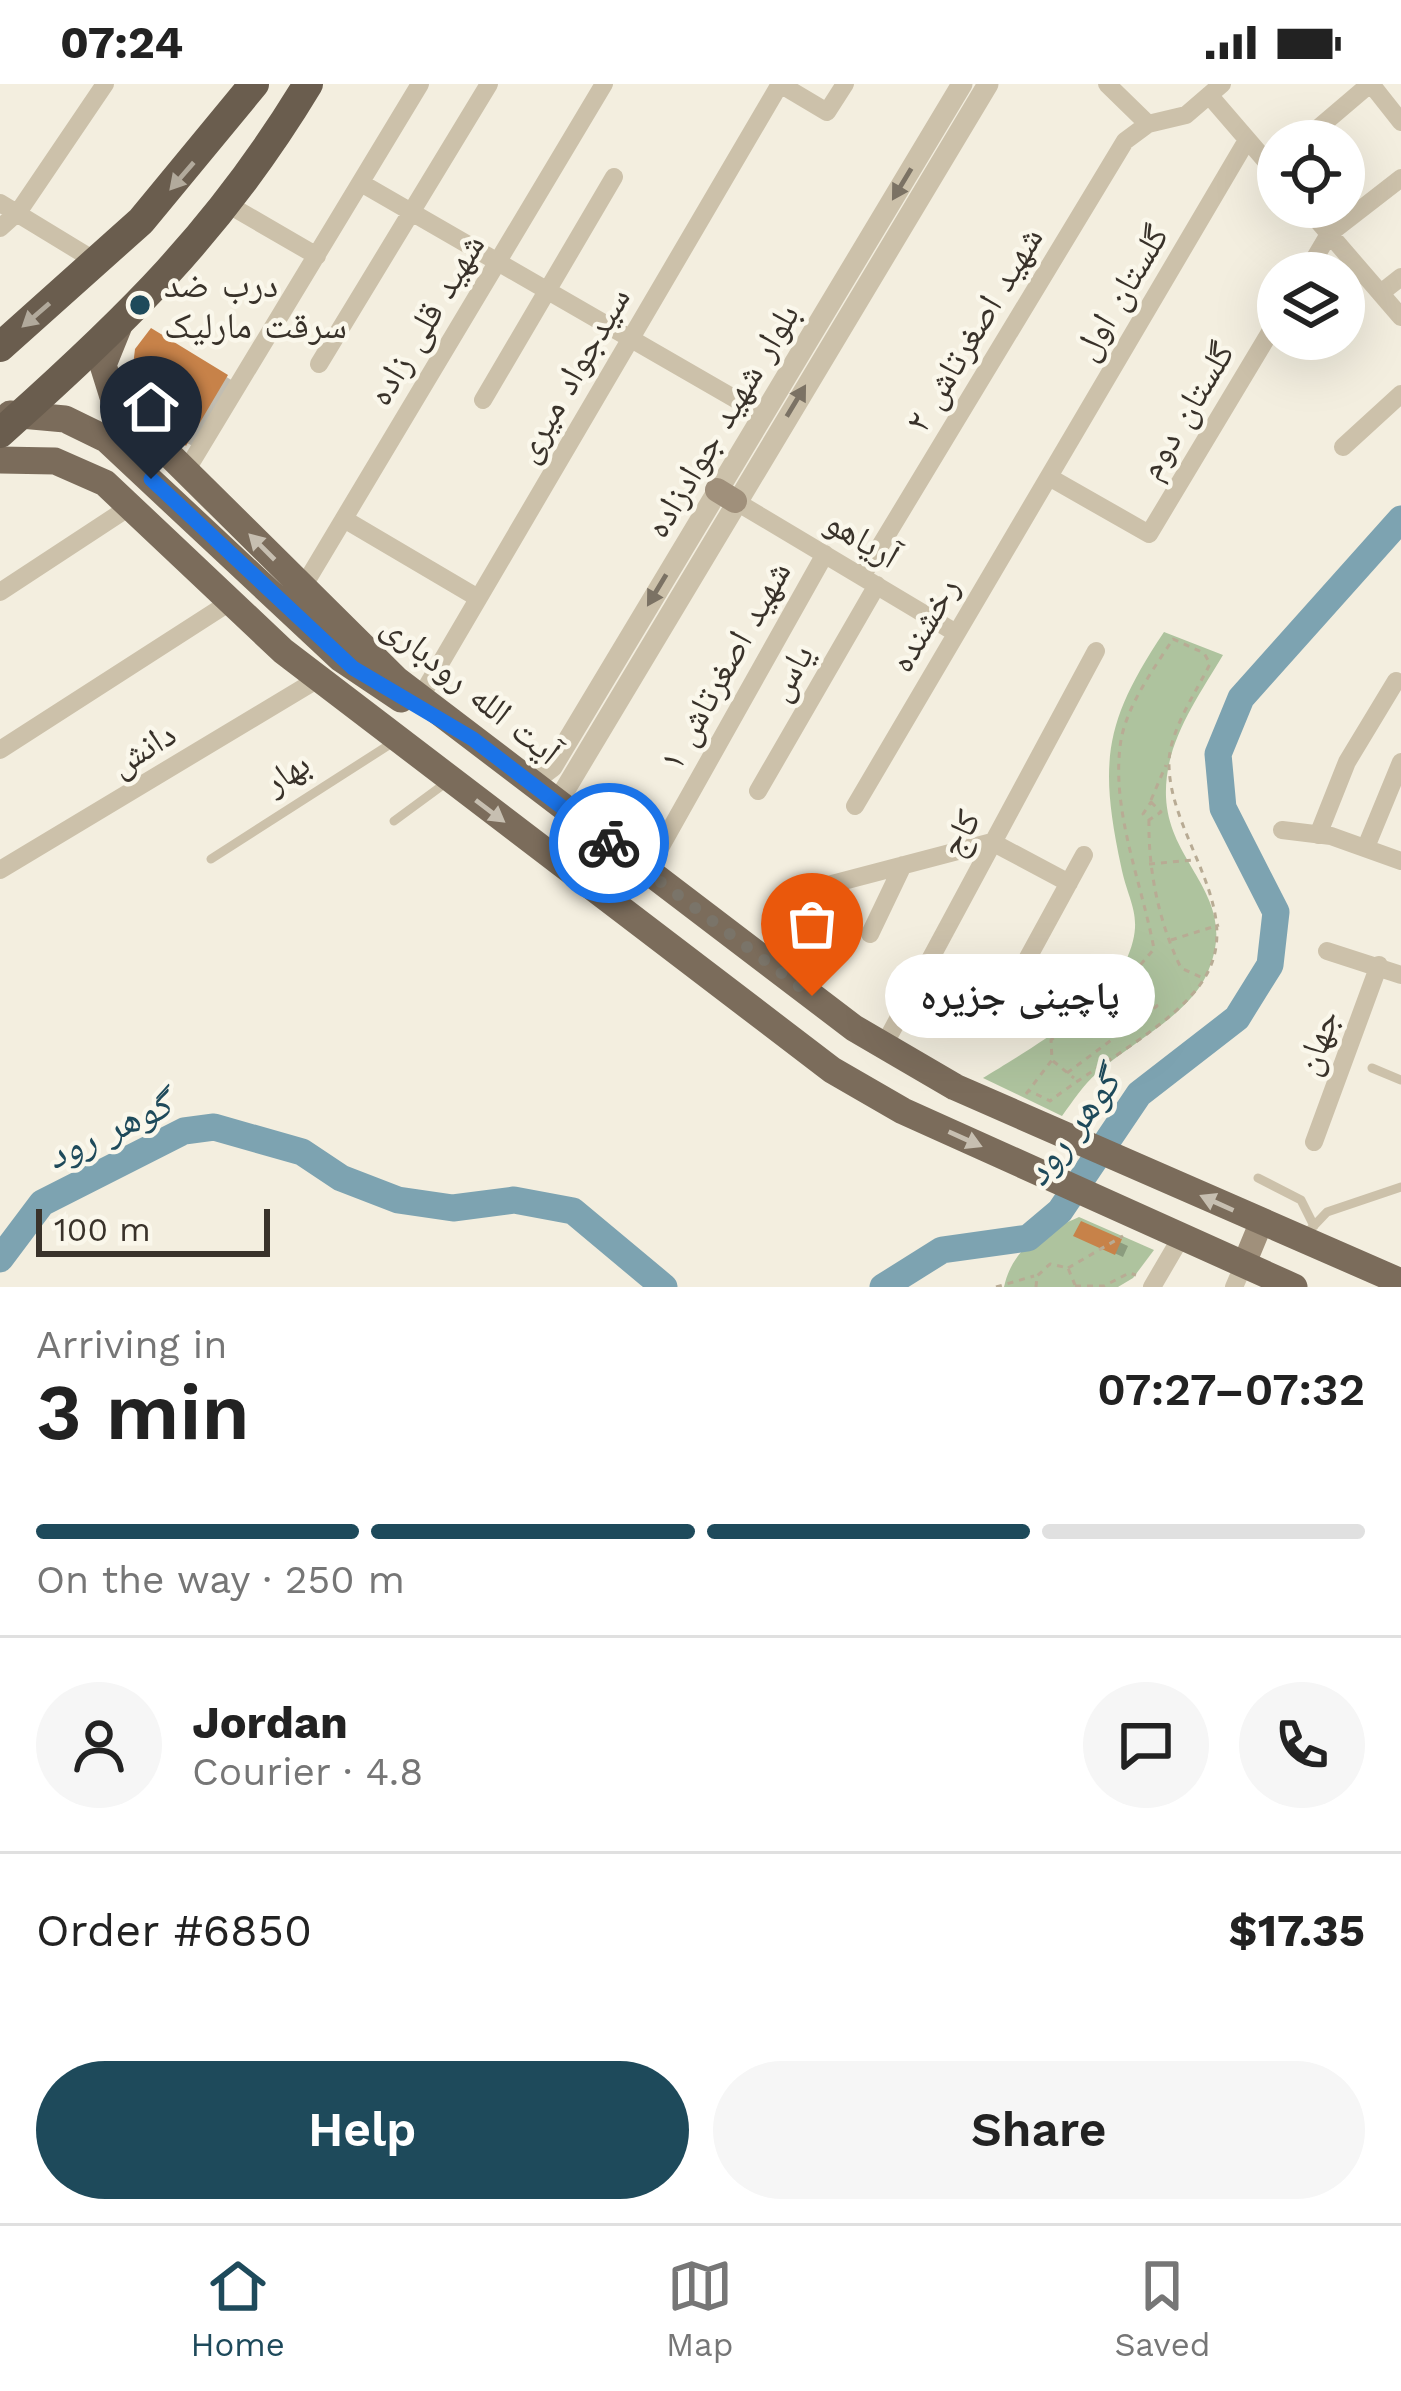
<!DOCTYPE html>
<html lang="en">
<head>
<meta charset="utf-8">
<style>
  :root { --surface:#fff; --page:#f6f6f6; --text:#222; --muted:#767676; --line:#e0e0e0; --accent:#1e4a5b }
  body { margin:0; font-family:"Work Sans","Noto Naskh Arabic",sans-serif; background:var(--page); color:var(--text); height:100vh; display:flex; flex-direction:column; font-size:45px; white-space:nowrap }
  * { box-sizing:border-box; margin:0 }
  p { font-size:39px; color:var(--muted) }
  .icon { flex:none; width:66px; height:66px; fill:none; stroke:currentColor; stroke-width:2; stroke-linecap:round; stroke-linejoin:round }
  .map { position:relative; height:1203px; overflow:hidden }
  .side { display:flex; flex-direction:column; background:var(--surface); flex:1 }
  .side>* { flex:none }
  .fabs { position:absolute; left:1257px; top:36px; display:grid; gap:24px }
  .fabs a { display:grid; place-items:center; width:108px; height:108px; border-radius:50%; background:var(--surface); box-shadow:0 12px 48px #0002; font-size:60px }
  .scale { position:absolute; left:36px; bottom:30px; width:234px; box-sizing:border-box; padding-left:12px; border:6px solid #39322a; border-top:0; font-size:33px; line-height:42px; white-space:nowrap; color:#39322a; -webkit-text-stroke:9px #faf7eb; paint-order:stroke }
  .pin { position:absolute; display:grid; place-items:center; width:102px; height:102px; color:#fff; margin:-123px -51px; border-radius:50% 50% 50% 0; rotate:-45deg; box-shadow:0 0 12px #0007 }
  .pin .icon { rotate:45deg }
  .courier { position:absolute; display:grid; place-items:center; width:120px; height:120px; margin:-60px; border:9px solid #1a73e8; border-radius:50%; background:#fff; color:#222; box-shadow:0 3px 15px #0007 }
  .bubble { position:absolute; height:84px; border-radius:42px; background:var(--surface); box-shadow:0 12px 48px #0002; font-size:39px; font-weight:600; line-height:84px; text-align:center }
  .head em { font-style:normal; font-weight:600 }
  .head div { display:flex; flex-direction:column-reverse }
  .head { display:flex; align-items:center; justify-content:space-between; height:204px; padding:0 36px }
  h1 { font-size:78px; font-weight:600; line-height:90px }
  .bar { display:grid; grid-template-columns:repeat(4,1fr); gap:18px 12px; align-content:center; height:144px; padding:0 36px }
  .bar i { height:15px; border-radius:9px; background:var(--line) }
  .bar .active { background:var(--accent) }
  .bar p { grid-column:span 4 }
  .line { display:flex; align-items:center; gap:30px; padding:0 36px; border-top:3px solid var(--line) }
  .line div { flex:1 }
  .round { display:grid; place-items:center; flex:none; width:126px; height:126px; border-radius:63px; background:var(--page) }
  .button { display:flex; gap:24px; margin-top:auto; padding:24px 36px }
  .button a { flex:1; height:138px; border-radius:72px; background:var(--accent); color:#fff; font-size:48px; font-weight:600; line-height:138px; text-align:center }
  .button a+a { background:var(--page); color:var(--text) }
  .status { display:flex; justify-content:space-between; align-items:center; height:84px; padding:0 60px; background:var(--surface); direction:ltr }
  .status svg { height:33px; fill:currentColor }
  .tab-bar { display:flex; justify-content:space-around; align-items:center; height:168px; border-top:3px solid var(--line); background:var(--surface); font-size:33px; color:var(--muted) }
  .tab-bar a { display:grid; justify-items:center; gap:6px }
  .tab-bar .active { color:var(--accent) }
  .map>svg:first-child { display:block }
</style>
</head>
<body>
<div class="status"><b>07:24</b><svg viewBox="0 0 49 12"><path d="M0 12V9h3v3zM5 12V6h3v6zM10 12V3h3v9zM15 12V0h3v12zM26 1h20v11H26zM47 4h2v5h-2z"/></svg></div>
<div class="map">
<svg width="1401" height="1203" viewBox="0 0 1401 1203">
  <rect width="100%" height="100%" fill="#f3eedf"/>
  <path fill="#aec39e" d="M 1164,548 L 1223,571 C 1197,615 1164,659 1166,713 C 1169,784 1243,813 1206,892 C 1187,932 1129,960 1097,989 C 1083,1001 1073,1017 1062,1032 L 983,994 C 1023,969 1106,922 1125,879 C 1146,833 1129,822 1121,782 C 1099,678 1104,638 1164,548 Z
    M 1079,1133 L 1154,1166 L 1133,1194 L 1118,1203 L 1004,1203 C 1013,1162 1043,1149 1079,1133 Z"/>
  <path fill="#0003" d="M 152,248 L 243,303 L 204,368 L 187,359 Z
    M 1082,1141 L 1128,1162 L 1123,1173 L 1084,1155 Z"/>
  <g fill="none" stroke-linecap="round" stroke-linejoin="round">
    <path stroke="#7da3b1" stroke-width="27" d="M 0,1175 L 42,1119 L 184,1047 L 214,1043 L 302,1068 L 341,1094 L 398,1116 L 453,1124 L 514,1116 L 573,1127 L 664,1203
      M 883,1203 L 942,1166 L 1028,1154 L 1060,1127 L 1139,1010 L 1237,934 L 1270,881 L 1276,828 L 1223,724 L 1218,670 L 1241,614 L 1401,435"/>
  </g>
  <path fill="#c78249" d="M 151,244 L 228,291 L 186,362 L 130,307 L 135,265 Z
    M 1081,1137 L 1122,1155 L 1115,1171 L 1073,1152 Z"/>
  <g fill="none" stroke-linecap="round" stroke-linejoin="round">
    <path stroke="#b8ab94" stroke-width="3" stroke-dasharray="6 6" stroke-linecap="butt" d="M 1151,716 L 1166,681
      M 1151,718 L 1161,728 L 1149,736 L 1143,730 Z
      M 1149,736 C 1148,786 1159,839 1181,884 L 1203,894
      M 1149,780 L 1193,776
      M 1171,856 L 1219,841
      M 1096,925 L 1117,949
      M 1053,977 L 1074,994
      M 1067,989 L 1157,922 L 1135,892
      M 1026,1010 L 1052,976 L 1051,956 L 1124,900 L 1154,865 C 1142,800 1112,729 1120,663 C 1124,625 1153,586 1173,555 L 1204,569 L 1210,580 C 1196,608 1168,649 1169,681 C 1170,755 1249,829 1202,898 C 1172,942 1095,982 1050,1017 L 1030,1007
      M 1068,1184 L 1123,1152
      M 1075,1202 L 1104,1202 L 1129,1189 L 1136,1191
      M 996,1203 L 1034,1192
      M 1036,1203 L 1037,1192 L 1050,1180 L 1068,1184 L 1075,1201"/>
    <path stroke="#ccc1aa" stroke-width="9" d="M 394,737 L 447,698
      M 211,775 L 392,659
      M 1372,984 L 1401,996
      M 1258,1094 L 1301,1116 L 1314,1142
      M 1306,1150 L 1327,1128 L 1401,1103"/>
    <path stroke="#ccc1aa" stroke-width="18" d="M 780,0 L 827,28 L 845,0
      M 1107,0 L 1148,40
      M 1371,0 L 1401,38
      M 1209,11 L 1278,91
      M 1303,57 L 1370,0
      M 361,99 L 763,331
      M 0,119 L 97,178
      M 229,121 L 317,172
      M 1306,123 L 1401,233
      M 0,144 L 19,127 L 105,0
      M 1306,189 L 1329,150 L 1401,94
      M 1382,208 L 1401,193
      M 319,280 L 489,0
      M 483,316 L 614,93
      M 1343,363 L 1401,310
      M 186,387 L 420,0
      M 1049,393 L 1149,450 L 1278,235
      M 735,417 L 956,549
      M 344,435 L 478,514
      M 862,492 L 1125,57 L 1148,40 L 1186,31 L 1222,0
      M 303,503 L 604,0
      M 0,508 L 131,422
      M 420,614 L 780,0
      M 0,666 L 230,518
      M 758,707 L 877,501
      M 855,722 L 1247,56
      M 1282,746 L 1331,752 L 1401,777
      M 1318,751 L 1347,678 L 1396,597
      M 1366,763 L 1401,678
      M 0,786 L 318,595
      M 647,787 L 825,470
      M 790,811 L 992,758 L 1069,799
      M 870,850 L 903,781
      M 1327,867 L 1401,891
      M 1006,914 L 1084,771
      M 883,963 L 1096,567
      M 1314,1058 L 1379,881
      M 1152,1203 L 1176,1162
      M 1234,1203 L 1244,1180"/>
    <path stroke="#ccc1aa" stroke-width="21" d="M 531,699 L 552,683 L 962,0
      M 557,719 L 988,0"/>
    <path stroke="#a0907b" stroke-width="24" d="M 717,406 L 735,417
      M 1244,1180 L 1261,1139"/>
    <path stroke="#7b6c5b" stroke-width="27" d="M 118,244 L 103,281 L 114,316 L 397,596 L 854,944 L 955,1003 L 1401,1198
      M 10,330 L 65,335 L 106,355 L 340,574 L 401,615
      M 0,376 L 55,377 L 105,399 L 283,567 L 832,986 L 903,1027 L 1294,1203"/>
    <path stroke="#6a5d4e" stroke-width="30" d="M 0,263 L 141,137 L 254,0
      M 0,349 C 126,237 220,146 308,0"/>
  </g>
  <defs><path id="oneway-solid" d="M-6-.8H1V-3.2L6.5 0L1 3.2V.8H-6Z" transform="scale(3)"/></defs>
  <g fill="#b2aa9c">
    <use href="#oneway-solid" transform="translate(182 92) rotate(131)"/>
    <use href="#oneway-solid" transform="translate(36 231) rotate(139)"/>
  </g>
  <g fill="#7b7264">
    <use href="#oneway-solid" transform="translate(902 100) rotate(121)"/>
    <use href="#oneway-solid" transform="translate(796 317) rotate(-59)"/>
    <use href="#oneway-solid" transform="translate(657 506) rotate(121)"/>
  </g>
  <g fill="#c7bfb1">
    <use href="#oneway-solid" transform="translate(262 463) rotate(-135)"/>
    <use href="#oneway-solid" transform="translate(490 727) rotate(37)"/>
    <use href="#oneway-solid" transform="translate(965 1055) rotate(24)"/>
    <use href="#oneway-solid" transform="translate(1217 1119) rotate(-156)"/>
  </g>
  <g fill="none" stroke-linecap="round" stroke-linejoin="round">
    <path stroke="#7a7469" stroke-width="12" stroke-dasharray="0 21.6" d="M 609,759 L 812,912"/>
    <path stroke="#1a73e8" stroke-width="15" d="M 151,395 L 353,584 L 473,655 L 609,759"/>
  </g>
  <circle fill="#1e4a5b" stroke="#faf7eb" stroke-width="4.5" cx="140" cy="221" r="12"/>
  <g text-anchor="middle" stroke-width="9" stroke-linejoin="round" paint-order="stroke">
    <g font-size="36" fill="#39322a" stroke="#faf7eb" text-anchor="start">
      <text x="164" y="213">درب ضد<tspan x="164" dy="41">سرقت مارلیک</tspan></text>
    </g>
    <g font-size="36" fill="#39322a" stroke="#faf7eb">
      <text transform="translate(1120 208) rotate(-59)" y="13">گلستان اول</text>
      <text transform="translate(425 235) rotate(-59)" y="13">شهید قلی زاده</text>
      <text transform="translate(973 245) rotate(-59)" y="13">شهید اصغرتاش ۲</text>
      <text transform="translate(571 290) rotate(-60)" y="13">سیدجواد میری</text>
      <text transform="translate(1185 326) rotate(-59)" y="13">گلستان دوم</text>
      <text transform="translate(721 336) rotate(-59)" y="13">بلوار شهید جوادزاده</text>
      <text transform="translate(863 454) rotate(31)" y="13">آریاهو</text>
      <text transform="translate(923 540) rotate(-60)" y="13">رخشنده</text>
      <text transform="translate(724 581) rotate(-61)" y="13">شهید اصغرتاش ۱</text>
      <text transform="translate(789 588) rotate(-60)" y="13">یاس</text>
      <text transform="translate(472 604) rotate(39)" y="13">آیت الله رودباری</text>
      <text transform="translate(142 664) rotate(-32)" y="13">دانش</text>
      <text transform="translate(286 688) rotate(-33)" y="13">بهار</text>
      <text transform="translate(959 749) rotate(-63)" y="13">کاج</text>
      <text transform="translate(1316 958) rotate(-70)" y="13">جهان</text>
    </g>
    <g font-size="39" font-style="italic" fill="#1e4a5b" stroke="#faf7eb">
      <text transform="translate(1071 1043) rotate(-53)" y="14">گوهر رود</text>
      <text transform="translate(108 1045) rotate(-25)" y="14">گوهر رود</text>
    </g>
  </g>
</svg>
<div class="fabs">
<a><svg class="icon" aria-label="locate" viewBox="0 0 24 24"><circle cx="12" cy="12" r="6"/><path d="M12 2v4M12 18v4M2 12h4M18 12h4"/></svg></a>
<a><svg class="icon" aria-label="layers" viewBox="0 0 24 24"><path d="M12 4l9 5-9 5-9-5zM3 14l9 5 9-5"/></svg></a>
</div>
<div class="scale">100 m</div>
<div class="pin" style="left:812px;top:912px;background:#ea580c"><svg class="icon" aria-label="bag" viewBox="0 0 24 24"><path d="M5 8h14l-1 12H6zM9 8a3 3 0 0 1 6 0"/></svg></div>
<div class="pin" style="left:151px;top:395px;background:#1f2937"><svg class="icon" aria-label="home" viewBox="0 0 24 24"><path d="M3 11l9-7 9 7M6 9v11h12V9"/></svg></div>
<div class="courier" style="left:609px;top:759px"><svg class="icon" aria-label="bike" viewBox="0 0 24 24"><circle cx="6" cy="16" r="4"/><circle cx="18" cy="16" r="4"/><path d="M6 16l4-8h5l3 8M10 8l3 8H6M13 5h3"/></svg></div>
<div class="bubble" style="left:885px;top:870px;width:270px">پاچینی جزیره</div>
</div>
<section class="side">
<div class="head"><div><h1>3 min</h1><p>Arriving in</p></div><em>07:27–07:32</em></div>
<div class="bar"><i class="active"></i><i class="active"></i><i class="active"></i><i></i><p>On the way · 250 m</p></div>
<div class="line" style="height:216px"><a class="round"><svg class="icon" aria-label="person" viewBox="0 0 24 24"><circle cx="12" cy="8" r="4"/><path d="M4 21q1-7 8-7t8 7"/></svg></a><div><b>Jordan</b><p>Courier · 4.8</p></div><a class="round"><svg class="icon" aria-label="chat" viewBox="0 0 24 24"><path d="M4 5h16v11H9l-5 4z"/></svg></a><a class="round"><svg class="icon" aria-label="phone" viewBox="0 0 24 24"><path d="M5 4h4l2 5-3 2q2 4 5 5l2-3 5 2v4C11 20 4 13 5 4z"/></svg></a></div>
<div class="line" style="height:156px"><div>Order #6850</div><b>$17.35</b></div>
<div class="button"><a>Help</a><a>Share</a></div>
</section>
<nav class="tab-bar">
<a class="active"><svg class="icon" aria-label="home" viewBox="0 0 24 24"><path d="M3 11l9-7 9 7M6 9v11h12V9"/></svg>Home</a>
<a><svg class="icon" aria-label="map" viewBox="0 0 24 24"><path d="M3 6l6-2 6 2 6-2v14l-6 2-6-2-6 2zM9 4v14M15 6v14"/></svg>Map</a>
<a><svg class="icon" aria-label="saved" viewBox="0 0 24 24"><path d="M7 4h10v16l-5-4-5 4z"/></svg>Saved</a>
</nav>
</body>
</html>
